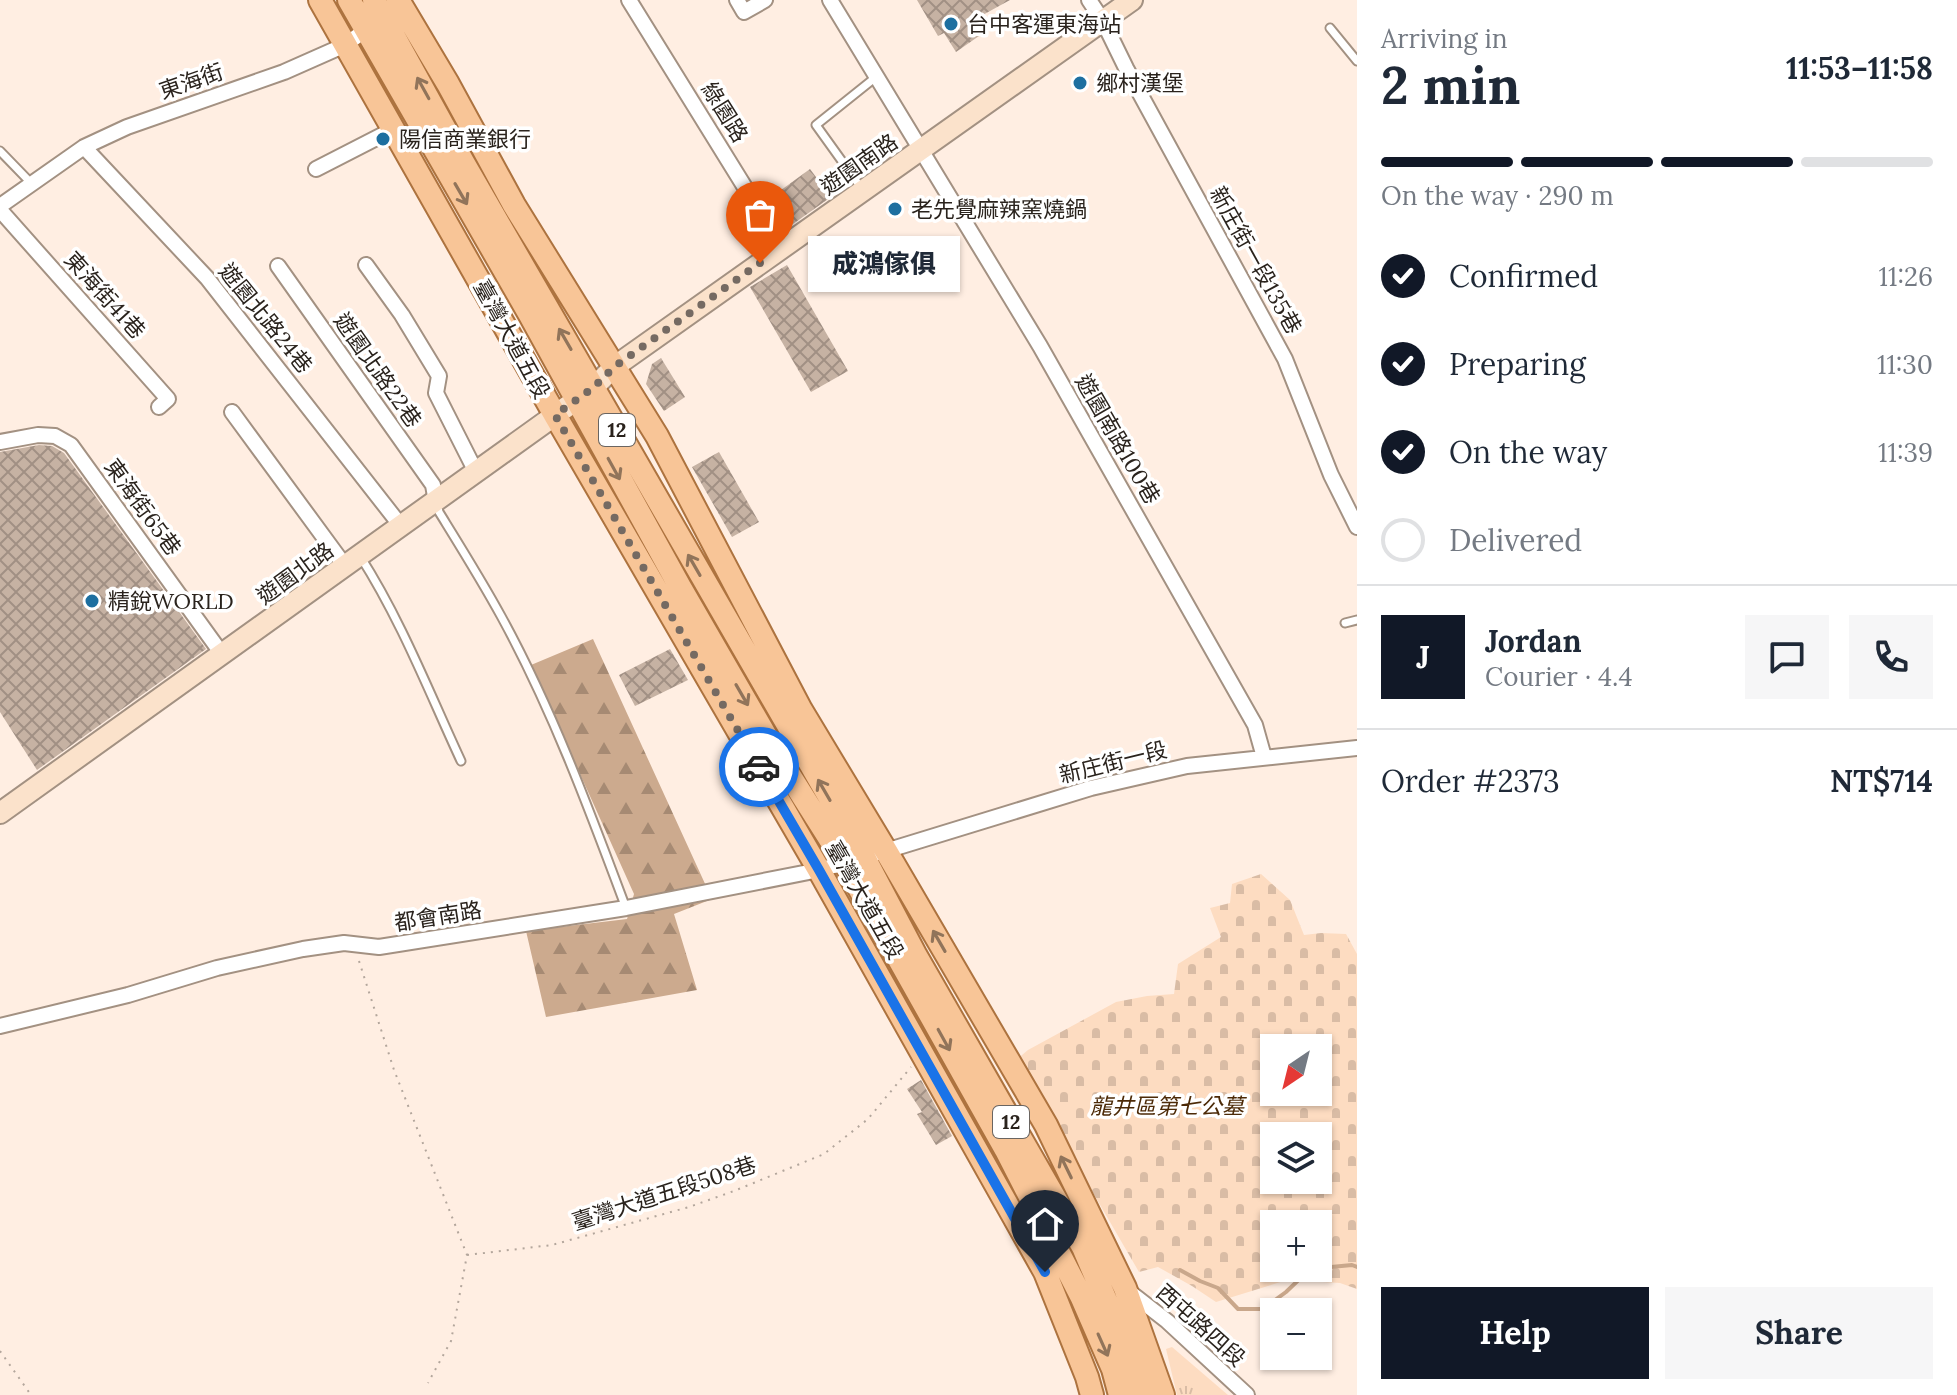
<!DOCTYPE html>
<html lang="en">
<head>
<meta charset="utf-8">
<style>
  :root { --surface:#fff; --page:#f6f6f7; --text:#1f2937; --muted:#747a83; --line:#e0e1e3; --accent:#111827 }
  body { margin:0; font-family:Lora,"Noto Sans TC",serif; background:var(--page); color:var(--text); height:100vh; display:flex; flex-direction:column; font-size:30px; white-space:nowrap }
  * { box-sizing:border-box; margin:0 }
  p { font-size:26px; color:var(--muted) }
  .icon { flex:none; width:44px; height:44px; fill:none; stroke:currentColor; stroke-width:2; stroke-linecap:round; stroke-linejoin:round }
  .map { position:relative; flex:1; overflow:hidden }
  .details { display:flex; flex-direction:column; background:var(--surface); width:600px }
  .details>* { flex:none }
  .needle { width:52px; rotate:215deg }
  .controls { position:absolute; left:1260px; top:1034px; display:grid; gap:16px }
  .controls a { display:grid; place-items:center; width:72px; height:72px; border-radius:0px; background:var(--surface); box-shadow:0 2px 6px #0004; font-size:40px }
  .pin { position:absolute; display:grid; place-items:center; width:68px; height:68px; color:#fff; margin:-82px -34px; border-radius:50% 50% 50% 0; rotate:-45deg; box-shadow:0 0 8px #0007 }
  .pin .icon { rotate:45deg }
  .courier { position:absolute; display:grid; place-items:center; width:80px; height:80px; margin:-40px; border:6px solid #1a73e8; border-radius:50%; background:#fff; color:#222; box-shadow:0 2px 10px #0007 }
  .bubble { position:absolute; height:56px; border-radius:0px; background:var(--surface); box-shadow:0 2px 6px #0004; font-size:26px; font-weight:800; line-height:56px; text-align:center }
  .summary em { font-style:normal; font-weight:800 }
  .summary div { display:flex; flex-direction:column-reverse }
  .summary { display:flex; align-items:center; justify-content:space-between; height:136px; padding:0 24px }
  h1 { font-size:52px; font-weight:800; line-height:60px }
  .bar { display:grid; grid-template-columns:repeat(4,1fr); gap:12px 8px; align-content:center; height:96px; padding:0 24px }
  .bar i { height:10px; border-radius:6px; background:var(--line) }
  .bar .active { background:var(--accent) }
  .bar p { grid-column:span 4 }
  .line { display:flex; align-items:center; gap:20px; padding:0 24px; border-top:2px solid var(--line) }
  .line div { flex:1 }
  .round { display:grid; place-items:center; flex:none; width:84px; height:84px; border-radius:0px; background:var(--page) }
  ol { padding:0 24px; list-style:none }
  li { display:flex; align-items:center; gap:24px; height:88px }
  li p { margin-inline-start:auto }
  li .icon { padding:8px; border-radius:50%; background:var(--accent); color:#fff; stroke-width:4 }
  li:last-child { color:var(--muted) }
  li i { width:44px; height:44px; border:4px solid var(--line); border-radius:50% }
  .button { display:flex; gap:16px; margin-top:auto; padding:16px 24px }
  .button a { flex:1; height:92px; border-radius:0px; background:var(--accent); color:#fff; font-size:32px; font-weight:800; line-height:92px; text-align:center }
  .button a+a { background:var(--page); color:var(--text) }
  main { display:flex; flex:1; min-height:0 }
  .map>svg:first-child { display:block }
</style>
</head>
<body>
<main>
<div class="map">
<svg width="1357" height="1395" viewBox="0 0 1357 1395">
  <defs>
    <pattern id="grass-tufts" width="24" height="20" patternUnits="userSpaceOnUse" patternTransform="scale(2)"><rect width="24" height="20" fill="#fddcc1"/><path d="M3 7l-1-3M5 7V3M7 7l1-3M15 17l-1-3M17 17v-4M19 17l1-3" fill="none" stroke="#d9bca5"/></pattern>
    <pattern id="forest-firs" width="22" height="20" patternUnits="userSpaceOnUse" patternTransform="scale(2)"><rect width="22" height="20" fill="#ccaa8e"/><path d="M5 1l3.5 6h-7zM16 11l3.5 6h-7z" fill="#a68a73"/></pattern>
    <pattern id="cemetery-stones" width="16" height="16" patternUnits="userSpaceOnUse" patternTransform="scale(2)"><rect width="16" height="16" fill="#fddcc1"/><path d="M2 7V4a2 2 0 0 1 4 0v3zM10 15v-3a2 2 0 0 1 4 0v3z" fill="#d9bca5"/></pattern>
    <pattern id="building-cross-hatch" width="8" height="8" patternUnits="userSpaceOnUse" patternTransform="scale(2)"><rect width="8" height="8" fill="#c6b2a3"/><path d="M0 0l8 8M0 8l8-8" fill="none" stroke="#a19084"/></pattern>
  </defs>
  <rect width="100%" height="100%" fill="#ffeee2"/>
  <path fill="url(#grass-tufts)" d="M 1172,1347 L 1228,1395 L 1177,1395 L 1166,1349 Z"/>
  <path fill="url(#forest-firs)" d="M 593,639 L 712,899 L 674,914 L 697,990 L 546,1017 L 526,931 L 627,919 L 634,894 L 531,665 Z"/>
  <path fill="url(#cemetery-stones)" fill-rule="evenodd" d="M 1261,874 L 1290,900 L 1304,935 L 1321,933 L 1346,934 L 1357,954 L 1357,1289 L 1340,1283 L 1287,1280 L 1216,1302 L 1192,1286 L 1158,1267 L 1139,1272 L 1016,1060 L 1028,1050 L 1116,1002 L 1147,996 L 1174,994 L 1178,964 L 1221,937 L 1210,908 L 1230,903 L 1232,884 ZM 1274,1048 L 1318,1048 L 1318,1092 L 1274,1092 ZM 1274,1136 L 1318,1136 L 1318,1180 L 1274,1180 ZM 1274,1224 L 1318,1224 L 1318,1268 L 1274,1268 Z"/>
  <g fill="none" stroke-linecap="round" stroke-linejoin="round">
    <path stroke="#c9a78b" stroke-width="4" d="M 1180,1270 L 1200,1281 L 1218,1288 L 1238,1309 L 1263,1309 L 1286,1292 L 1310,1269 L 1352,1265 L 1357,1267"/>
  </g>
  <path fill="url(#building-cross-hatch)" d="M 917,0 L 1010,0 L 970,22 L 979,36 L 956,52 L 944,33 L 938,36 Z
    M 810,169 L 831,197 L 786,229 L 766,201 Z
    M 787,265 L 848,371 L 811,392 L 750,287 Z
    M 661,358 L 685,397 L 664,411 L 646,384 L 652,364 Z
    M 39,445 L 52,446 L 64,453 L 206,649 L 37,770 L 0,712 L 0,452 Z
    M 719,452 L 759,522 L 732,537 L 692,467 Z
    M 670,649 L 688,680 L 635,706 L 619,675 Z
    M 921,1080 L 952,1136 L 936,1145 L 917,1114 L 922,1112 L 907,1089 Z"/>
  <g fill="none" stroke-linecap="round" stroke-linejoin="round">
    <defs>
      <path id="lane" d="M 1330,28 L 1357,61
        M 0,151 L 32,184
        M 862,189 L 816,125 L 876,77
        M 437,504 L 439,512 C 460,546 482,581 501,616 C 552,709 589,809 626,908
        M 360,556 C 401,620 429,692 461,761
        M 1345,623 L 1357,620"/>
      <path id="street" d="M 629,0 L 754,202 L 785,246
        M 737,0 L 744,12 L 765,0
        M 830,0 L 1040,346 L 1255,725 L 1264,757
        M 1089,0 L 1103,21 L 1126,68 L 1285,359 L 1331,475 L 1357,527
        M 84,147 L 207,278 L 401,526
        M 316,169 L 394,129
        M 0,206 L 84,147 L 127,127 L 284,72 L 345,45 L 371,26
        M 0,210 L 168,399 L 159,407
        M 366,265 L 402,315 L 439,376 L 436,393 L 476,472
        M 278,266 L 433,485 L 436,502
        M 232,412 L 345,566
        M 0,442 L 38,435 L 55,436 L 71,445 L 222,654
        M 879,853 L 1091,788 L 1187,766 L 1357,748
        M 0,1026 L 128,995 L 217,968 L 303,949 L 344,943 L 379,947 L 626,908 L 819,870 L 851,861
        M 1127,1290 L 1167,1321 L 1247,1395"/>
      <path id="secondary" d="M 0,813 L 593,388 L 614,367 L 1132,0"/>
      <path id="primary" d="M 320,0 L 555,415 L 819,870 L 1045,1272 L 1087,1377 L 1092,1395
        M 349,0 L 530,315 L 680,587 L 778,757 L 845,863 L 1006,1150 L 1082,1298 L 1113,1369 L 1120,1395
        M 374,0 L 463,162 L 864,857 L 916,956 L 1083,1247 L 1129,1354 L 1142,1395
        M 398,0 L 448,84 L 514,205 L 657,436 L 801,710 L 886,851 L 1046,1125 L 1125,1288 L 1163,1395"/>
    </defs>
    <use href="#lane" stroke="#a39182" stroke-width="11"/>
    <use href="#street" stroke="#a39182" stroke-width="18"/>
    <use href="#secondary" stroke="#a39182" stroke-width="24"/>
    <use href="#primary" stroke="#ad733f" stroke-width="26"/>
    <path stroke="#b3a69c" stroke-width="2" stroke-dasharray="2 6" stroke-linecap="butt" d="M 359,961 L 394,1070 L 467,1255 L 451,1341 L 428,1383
      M 467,1255 L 552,1245 L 689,1207 L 734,1191 L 824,1154 L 868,1119 L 911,1067
      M 0,1351 L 31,1395"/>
    <use href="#lane" stroke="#fff" stroke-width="7"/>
    <use href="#street" stroke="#fff" stroke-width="14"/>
    <use href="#secondary" stroke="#fbe2cb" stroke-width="20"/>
    <use href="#primary" stroke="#f8c597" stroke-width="22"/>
  </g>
  <defs><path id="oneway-shaft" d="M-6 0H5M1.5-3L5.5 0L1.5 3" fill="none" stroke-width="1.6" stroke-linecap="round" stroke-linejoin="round" transform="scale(2)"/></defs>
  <g stroke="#91745a">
    <use href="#oneway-shaft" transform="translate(423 88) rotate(-119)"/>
    <use href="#oneway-shaft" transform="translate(461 194) rotate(60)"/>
    <use href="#oneway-shaft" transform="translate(565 339) rotate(-120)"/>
    <use href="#oneway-shaft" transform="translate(614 469) rotate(61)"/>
    <use href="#oneway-shaft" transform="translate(694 565) rotate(-120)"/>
    <use href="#oneway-shaft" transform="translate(742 695) rotate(60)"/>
    <use href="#oneway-shaft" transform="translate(824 790) rotate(-120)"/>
    <use href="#oneway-shaft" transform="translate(939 941) rotate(-120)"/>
    <use href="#oneway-shaft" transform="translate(944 1040) rotate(61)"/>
    <use href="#oneway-shaft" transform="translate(1066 1167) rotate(-116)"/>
    <use href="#oneway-shaft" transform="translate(1103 1345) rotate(66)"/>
  </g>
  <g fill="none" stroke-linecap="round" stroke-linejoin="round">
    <path stroke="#756a62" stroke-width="8" stroke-dasharray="0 14.4" d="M 759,767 L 555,415 L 593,388 L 614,367 L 760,263"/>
    <path stroke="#1a73e8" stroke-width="10" d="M 759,767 L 819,870 L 1045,1272"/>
  </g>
  <g fill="#1d6fa0" stroke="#fff" stroke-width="3">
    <circle cx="951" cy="24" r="8"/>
    <circle cx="1080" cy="83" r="8"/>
    <circle cx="383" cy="139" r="8"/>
    <circle cx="895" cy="209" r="8"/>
    <circle cx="92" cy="601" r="8"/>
  </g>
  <g text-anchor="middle" stroke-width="7" stroke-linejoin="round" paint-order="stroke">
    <g fill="#fff" stroke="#6a6561" stroke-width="2">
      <rect x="599" y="414" width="36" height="32" rx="6"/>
      <rect x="993" y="1106" width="36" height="32" rx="6"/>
    </g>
    <g font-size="20" font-weight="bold" fill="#2a231d">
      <text x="617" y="437">12</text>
      <text x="1011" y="1129">12</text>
    </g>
    <g font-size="22" fill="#2a231d" stroke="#fff" text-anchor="start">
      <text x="967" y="32">台中客運東海站</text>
      <text x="1096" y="91">鄉村漢堡</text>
      <text x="399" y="147">陽信商業銀行</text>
      <text x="911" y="217">老先覺麻辣窯燒鍋</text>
      <text x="108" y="609">精銳WORLD</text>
    </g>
    <g font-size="22" fill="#2a231d" stroke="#fff">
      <text transform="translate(191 81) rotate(-19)" y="8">東海街</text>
      <text transform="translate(725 112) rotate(58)" y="8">綠園路</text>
      <text transform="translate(859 164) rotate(-35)" y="8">遊園南路</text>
      <text transform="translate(1256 260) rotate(61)" y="8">新庄街一段135巷</text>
      <text transform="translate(105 295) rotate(48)" y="8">東海街41巷</text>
      <text transform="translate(266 318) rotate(51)" y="8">遊園北路24巷</text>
      <text transform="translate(512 339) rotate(61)" y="8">臺灣大道五段</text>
      <text transform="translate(378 370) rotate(55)" y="8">遊園北路22巷</text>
      <text transform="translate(1118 439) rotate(60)" y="8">遊園南路100巷</text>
      <text transform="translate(143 507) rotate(54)" y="8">東海街65巷</text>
      <text transform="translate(295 573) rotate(-36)" y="8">遊園北路</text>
      <text transform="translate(1113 762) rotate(-14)" y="8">新庄街一段</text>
      <text transform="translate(865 900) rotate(60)" y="8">臺灣大道五段</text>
      <text transform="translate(438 916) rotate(-9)" y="8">都會南路</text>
      <text transform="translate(664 1193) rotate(-18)" y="8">臺灣大道五段508巷</text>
      <text transform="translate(1201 1325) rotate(42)" y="8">西屯路四段</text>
    </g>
    <g font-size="22" font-style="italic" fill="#4c2a07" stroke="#fff">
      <text x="1167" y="1114">龍井區第七公墓</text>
    </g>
  </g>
</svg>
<div class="controls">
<a><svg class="needle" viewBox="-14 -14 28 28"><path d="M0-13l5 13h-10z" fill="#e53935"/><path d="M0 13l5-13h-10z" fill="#747a83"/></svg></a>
<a><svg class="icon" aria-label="layers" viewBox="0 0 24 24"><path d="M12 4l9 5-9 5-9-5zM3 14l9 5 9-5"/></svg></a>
<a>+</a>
<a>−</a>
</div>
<div class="pin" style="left:760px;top:263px;background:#ea580c"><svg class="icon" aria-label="bag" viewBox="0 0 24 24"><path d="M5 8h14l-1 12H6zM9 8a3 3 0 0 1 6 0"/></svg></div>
<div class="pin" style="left:1045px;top:1272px;background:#1f2937"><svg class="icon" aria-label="home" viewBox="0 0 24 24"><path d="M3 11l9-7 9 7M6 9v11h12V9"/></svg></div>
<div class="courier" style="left:759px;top:767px"><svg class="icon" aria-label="car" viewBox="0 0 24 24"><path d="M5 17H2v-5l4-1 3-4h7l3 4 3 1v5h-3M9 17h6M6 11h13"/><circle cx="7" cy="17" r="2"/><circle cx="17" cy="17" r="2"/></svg></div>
<div class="bubble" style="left:808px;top:236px;width:152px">成鴻傢俱</div>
</div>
<section class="details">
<div class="summary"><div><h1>2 min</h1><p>Arriving in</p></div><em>11:53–11:58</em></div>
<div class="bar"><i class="active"></i><i class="active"></i><i class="active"></i><i></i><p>On the way · 290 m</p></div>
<ol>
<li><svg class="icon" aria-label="check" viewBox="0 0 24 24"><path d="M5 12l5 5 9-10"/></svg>Confirmed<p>11:26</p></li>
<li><svg class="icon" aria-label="check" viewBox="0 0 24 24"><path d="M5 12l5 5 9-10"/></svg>Preparing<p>11:30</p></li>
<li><svg class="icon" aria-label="check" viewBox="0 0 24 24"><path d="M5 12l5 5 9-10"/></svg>On the way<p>11:39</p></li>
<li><i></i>Delivered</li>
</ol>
<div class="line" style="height:144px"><b class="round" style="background:var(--accent);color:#fff">J</b><div><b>Jordan</b><p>Courier · 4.4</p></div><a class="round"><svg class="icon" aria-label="chat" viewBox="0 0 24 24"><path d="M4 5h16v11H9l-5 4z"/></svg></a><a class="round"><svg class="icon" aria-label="phone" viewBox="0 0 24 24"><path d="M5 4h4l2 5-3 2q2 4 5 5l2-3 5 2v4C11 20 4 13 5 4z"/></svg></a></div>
<div class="line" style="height:104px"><div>Order #2373</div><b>NT$714</b></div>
<div class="button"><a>Help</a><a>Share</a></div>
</section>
</main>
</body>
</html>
